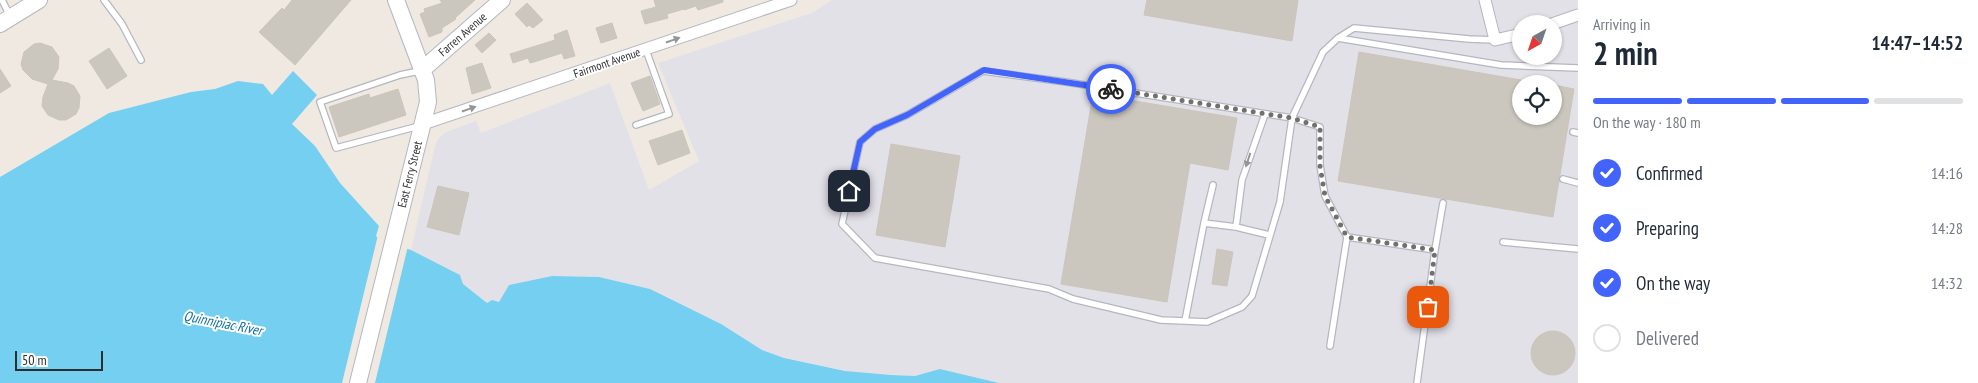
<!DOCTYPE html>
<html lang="en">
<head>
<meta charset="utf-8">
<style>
  :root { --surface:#fff; --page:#f6f6f7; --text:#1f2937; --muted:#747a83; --line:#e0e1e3; --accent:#4264fb }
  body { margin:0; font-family:"PT Sans Narrow",sans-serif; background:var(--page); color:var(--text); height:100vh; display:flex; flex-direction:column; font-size:19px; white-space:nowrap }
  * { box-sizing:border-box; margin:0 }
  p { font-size:16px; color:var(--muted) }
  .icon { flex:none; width:28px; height:28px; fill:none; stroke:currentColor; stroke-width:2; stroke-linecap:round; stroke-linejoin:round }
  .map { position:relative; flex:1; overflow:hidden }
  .details { display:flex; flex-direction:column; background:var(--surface); width:400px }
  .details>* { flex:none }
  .needle { width:32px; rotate:220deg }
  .fabs { position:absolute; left:1512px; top:15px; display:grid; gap:10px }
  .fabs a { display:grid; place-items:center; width:50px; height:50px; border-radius:50%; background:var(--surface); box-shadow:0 1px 4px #0004; font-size:25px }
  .scale { position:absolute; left:15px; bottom:12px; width:88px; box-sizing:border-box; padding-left:5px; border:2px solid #2e2e2e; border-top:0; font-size:14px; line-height:18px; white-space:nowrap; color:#2e2e2e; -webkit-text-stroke:4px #fff; paint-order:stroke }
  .pin { position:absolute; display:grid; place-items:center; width:42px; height:42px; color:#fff; margin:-21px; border-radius:10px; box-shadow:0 2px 8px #0006 }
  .courier { position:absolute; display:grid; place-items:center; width:50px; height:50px; margin:-25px; border:4px solid #4264fb; border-radius:50%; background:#fff; color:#222; box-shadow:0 1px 6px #0007 }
  .overview em { font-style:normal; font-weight:800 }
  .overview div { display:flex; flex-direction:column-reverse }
  .overview { display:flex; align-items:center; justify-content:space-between; height:85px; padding:0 15px }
  h1 { font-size:32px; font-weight:800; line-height:38px }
  .bar { display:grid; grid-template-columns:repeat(4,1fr); gap:8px 5px; align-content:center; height:60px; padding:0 15px }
  .bar i { height:6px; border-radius:4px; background:var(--line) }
  .bar .on { background:var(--accent) }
  .bar p { grid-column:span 4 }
  ol { padding:0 15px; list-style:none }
  li { display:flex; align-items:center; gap:15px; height:55px }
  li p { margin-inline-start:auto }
  li .icon { padding:5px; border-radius:50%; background:var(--accent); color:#fff; stroke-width:4 }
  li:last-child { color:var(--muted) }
  li i { width:28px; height:28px; border:2px solid var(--line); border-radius:50% }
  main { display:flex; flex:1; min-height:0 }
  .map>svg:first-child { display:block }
</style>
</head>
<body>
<main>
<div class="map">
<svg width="1578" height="383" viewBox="0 0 1578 383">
  <rect width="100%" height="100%" fill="#efe9e1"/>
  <path fill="#e3e1e8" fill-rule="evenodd" d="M 832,0 L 1578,0 L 1578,383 L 999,383 L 941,369 L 915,376 L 845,371 L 784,358 L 762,350 L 650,289 L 599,277 L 552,276 L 509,285 L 499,303 L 487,303 L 463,284 L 460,275 L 411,250 L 435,146 L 438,139 L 446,132 L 476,121 L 481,133 L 610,83 L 649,190 L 699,161 L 658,63 L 812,13 ZM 1521,24 L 1554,24 L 1554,56 L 1521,56 ZM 1521,84 L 1554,84 L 1554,116 L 1521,116 Z"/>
  <path fill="#75cff0" d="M 293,71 L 317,95 L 292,124 L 315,146 L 340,183 L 379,226 L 376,236 L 381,241 L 411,250 L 460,275 L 463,284 L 487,303 L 492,300 L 499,302 L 509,285 L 552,276 L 599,277 L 650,289 L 721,324 L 762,350 L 784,358 L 845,371 L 892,375 L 915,376 L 940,369 L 999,383 L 0,383 L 0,177 L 109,113 L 191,92 L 215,89 L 238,81 L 263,84 L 272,95 Z"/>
  <path fill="#efe9e1" d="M 378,235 L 382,239 L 408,246 L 375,383 L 342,383 Z"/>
  <path fill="#cbc7bf" stroke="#cbc5ba" d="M 292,0 L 351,0 L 295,65 L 259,32 L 282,8 L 284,10 Z
    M 440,0 L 475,0 L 455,18 L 456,19 L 442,28 L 442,32 L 429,37 L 420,14 L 425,12 L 424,9 L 442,3 Z
    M 654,0 L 723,0 L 723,2 L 698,10 L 696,6 L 684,10 L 684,9 L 667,14 L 668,18 L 645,24 L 641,11 L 656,7 Z
    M 1147,0 L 1298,0 L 1292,41 L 1144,15 Z
    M 527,3 L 543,20 L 533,28 L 529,25 L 527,27 L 515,14 Z
    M 612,23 L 617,38 L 601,43 L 596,28 Z
    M 567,30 L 575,56 L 564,59 L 562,53 L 534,62 L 530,63 L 528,58 L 513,63 L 510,54 L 555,40 L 554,35 Z
    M 489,33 L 496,40 L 482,53 L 475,45 Z
    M 40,43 L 52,47 L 59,57 L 58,69 L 52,80 L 68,83 L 74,86 L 80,96 L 79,108 L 76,114 L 66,120 L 59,120 L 48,115 L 42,106 L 43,97 L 48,84 L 32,79 L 23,70 L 21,64 L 24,52 L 34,44 Z
    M 109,48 L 127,76 L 107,89 L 89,61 Z
    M 1359,52 L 1521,80 L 1521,116 L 1554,116 L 1554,85 L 1574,89 L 1553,217 L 1338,181 Z
    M 482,63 L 491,88 L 472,94 L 466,68 Z
    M 0,69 L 11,86 L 0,93 Z
    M 650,76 L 660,104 L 643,111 L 631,83 Z
    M 398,89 L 406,115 L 339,137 L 329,107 L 369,94 L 370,98 Z
    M 1093,94 L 1237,118 L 1228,170 L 1190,163 L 1167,302 L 1061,284 Z
    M 682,130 L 690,153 L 658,165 L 649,141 Z
    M 891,144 L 960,156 L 945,247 L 876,235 Z
    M 438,186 L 469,193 L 459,235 L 427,227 Z
    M 1217,249 L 1233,252 L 1227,286 L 1212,284 Z
    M1531 353a22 22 0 1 1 44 0a22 22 0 1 1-44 0Z"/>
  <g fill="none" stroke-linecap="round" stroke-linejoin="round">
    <defs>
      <path id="service" d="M 2,0 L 10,16
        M 104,0 L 122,24 L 141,60
        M 1338,38 L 1501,65 L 1578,68
        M 636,125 L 669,114 L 646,50
        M 419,126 L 336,148 L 320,102 L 400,75 L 419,71
        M 1573,132 L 1578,133
        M 1563,179 L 1578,183
        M 1204,223 L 1213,185
        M 1236,227 L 1242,180 L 1265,114
        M 1347,237 L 1435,250 L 1417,383
        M 1503,242 L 1578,249
        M 1435,250 L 1443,203
        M 1185,321 L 1204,223 L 1236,227 L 1269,235
        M 1330,346 L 1347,237 L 1325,196 L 1320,165 L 1320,127 L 1292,118 L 1066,82 L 983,71 L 907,115 L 875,129 L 860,142 L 842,224 L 875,258 L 1049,289 L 1073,299 L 1161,320 L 1185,321 L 1207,322 L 1242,307 L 1252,296 L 1280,202 L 1292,118 L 1323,52 L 1338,38 L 1354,28 L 1469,39 L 1495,40"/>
      <path id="minor" d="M 1485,0 L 1495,40 L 1521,34
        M 1552,24 L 1578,15
        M 423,124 L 791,0"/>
      <g id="secondary">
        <path d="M 0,24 L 39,0"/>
        <path id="s1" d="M 422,70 L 502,0"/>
        <path id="s2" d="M 358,383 L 428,102 L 426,80 L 396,0"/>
      </g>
    </defs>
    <use href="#service" stroke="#b4b7c1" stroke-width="8"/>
    <use href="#minor" stroke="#b4b7c1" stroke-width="13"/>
    <use href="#secondary" stroke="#b4b7c1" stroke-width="18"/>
    <use href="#service" stroke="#fff" stroke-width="5.5"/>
    <use href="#minor" stroke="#fff" stroke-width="11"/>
    <use href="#secondary" stroke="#fff" stroke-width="16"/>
  </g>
  <defs><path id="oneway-solid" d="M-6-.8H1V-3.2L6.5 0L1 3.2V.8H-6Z" transform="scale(1.25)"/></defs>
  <g fill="#969696">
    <use href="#oneway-solid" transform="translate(673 40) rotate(-19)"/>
    <use href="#oneway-solid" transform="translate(469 109) rotate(-19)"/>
    <use href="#oneway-solid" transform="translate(1248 160) rotate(108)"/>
  </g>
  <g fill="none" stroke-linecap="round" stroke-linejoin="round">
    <path stroke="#726f6d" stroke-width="5" stroke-dasharray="0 9" d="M 1111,89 L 1292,118 L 1320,127 L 1320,166 L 1325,196 L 1347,237 L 1435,250 L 1428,307"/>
    <path stroke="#4264fb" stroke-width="6" d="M 849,191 L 860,142 L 875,129 L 907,115 L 984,70 L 1111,89"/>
  </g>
  <g text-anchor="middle" stroke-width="4" stroke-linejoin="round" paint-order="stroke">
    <g font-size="12" fill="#2e2e2e" stroke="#fff">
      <text dy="4" stroke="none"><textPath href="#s1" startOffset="54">Farren Avenue</textPath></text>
      <text transform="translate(607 63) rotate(-19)" y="4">Fairmont Avenue</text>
      <text dy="4" stroke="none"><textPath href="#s2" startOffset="215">East Ferry Street</textPath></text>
    </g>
    <g font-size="14" font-style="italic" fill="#0d6fa3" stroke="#fff">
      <text transform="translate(223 323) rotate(11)" y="5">Quinnipiac River</text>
    </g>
  </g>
</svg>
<div class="fabs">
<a><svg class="needle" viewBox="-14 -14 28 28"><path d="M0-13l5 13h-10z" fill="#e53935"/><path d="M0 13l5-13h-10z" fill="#747a83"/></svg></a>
<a><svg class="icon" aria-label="locate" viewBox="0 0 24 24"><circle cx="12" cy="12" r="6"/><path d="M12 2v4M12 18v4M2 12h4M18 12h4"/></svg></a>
</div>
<div class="scale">50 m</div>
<div class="pin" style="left:1428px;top:307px;background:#ea580c"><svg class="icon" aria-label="bag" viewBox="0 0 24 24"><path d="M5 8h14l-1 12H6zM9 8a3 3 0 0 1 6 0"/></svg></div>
<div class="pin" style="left:849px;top:191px;background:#1f2937"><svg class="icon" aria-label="home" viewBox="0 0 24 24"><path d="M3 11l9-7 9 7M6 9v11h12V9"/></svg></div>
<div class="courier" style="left:1111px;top:89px"><svg class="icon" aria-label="bike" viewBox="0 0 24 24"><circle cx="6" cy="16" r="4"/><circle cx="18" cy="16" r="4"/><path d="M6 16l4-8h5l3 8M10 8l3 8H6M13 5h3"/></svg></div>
</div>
<section class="details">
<div class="overview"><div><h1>2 min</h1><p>Arriving in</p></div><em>14:47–14:52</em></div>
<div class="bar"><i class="on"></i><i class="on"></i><i class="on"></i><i></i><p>On the way · 180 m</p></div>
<ol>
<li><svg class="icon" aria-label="check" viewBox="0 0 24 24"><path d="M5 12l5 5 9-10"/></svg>Confirmed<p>14:16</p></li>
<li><svg class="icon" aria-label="check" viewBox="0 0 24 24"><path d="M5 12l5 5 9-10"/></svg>Preparing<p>14:28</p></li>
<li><svg class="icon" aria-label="check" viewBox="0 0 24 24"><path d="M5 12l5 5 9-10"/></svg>On the way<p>14:32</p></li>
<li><i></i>Delivered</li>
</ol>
</section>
</main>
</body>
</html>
